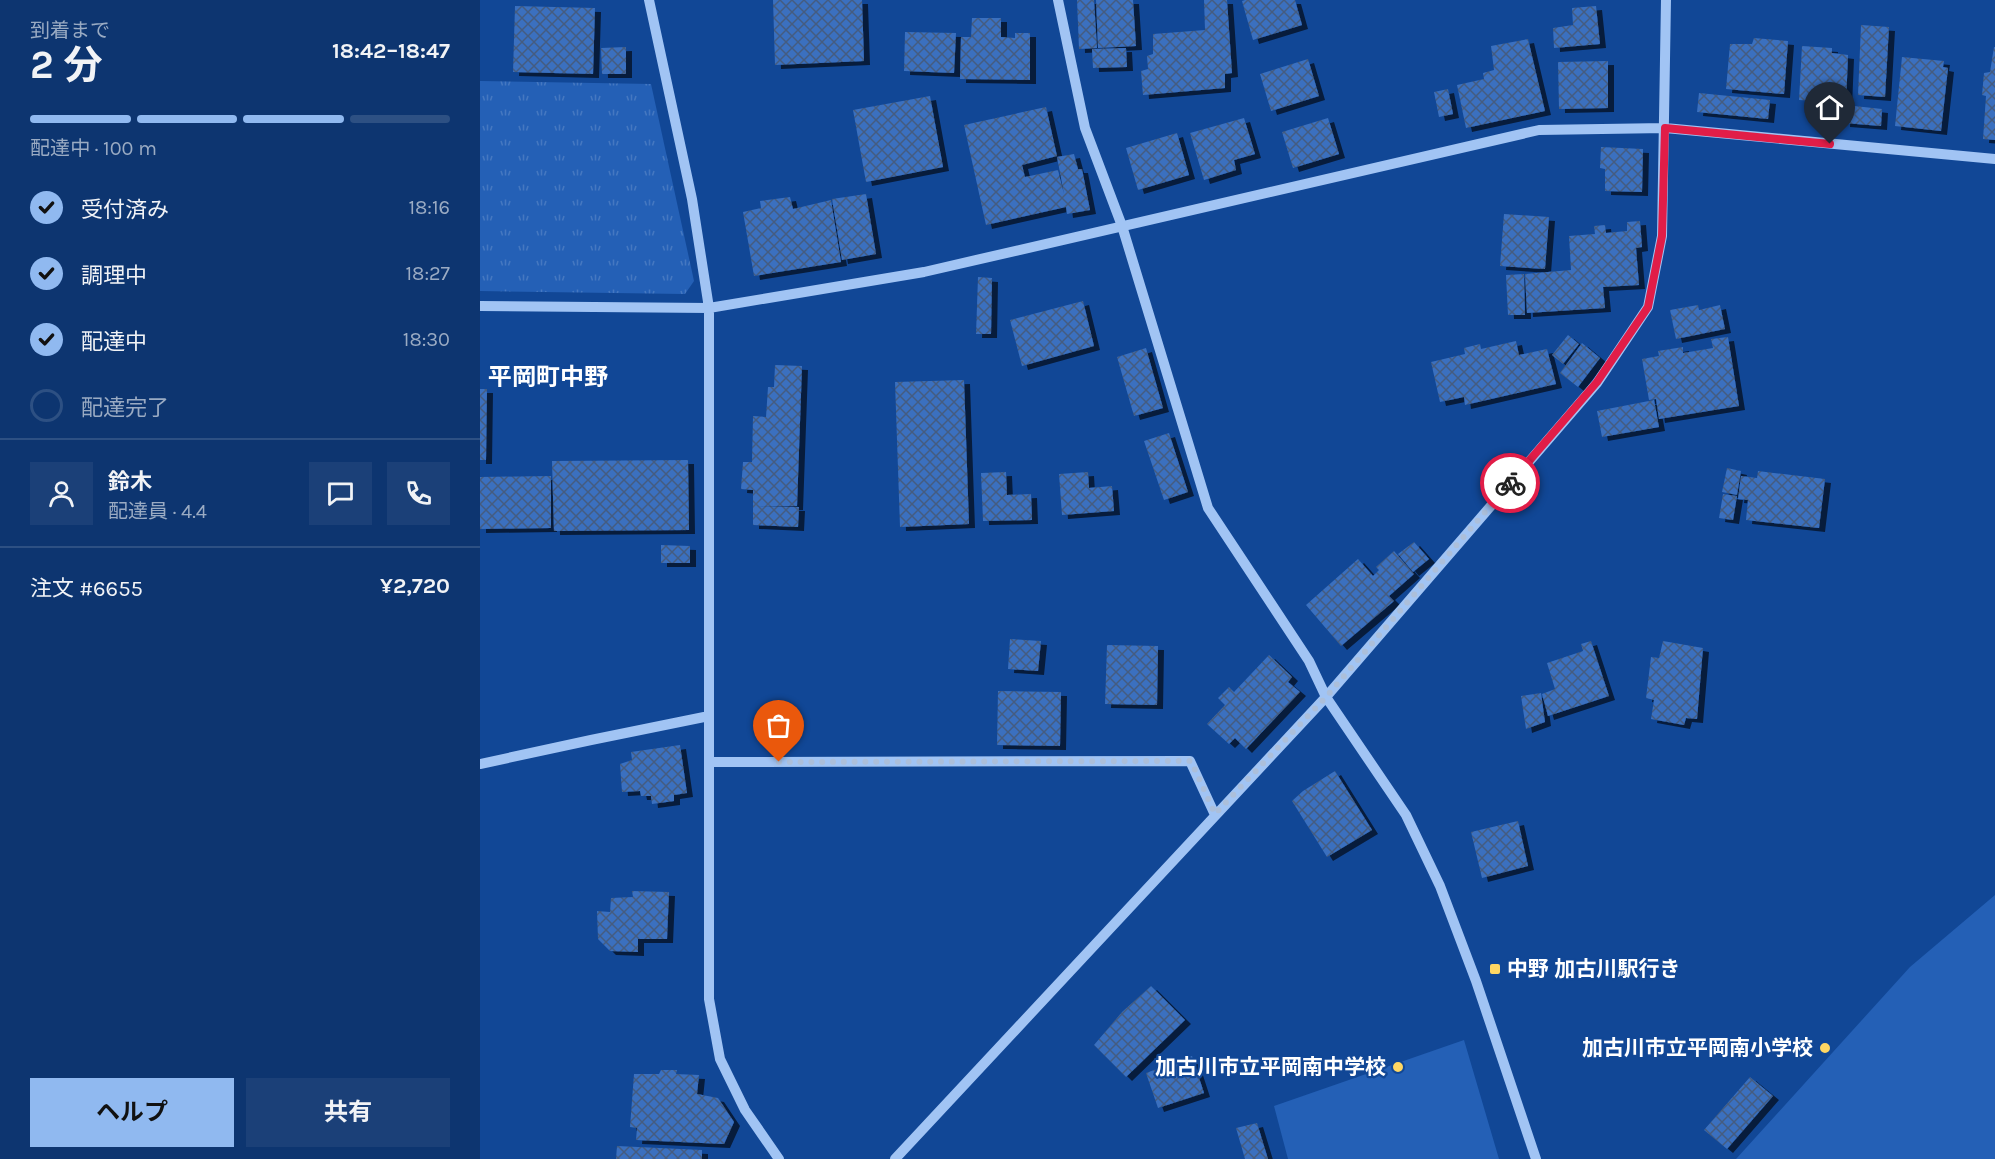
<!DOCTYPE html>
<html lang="ja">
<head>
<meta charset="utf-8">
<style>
  :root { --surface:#0d3570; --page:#1b4078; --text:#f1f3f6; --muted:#9aabc3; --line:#2d5083; --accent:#90b9f0 }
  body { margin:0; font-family:Karla,"Noto Sans JP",sans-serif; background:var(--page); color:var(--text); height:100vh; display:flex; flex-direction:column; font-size:22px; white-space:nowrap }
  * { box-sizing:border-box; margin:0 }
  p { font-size:20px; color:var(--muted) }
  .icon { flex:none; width:33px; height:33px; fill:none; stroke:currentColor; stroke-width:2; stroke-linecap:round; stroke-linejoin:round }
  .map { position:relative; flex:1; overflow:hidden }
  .drawer { display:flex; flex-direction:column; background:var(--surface); width:480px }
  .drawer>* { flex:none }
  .pin { position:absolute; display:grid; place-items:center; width:51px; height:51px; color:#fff; margin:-62px -26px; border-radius:50% 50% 50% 0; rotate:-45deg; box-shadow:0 0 6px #0007 }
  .pin .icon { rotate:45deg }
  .courier { position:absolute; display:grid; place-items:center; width:60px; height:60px; margin:-30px; border:4px solid #e11d48; border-radius:50%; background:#fff; color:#222; box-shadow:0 2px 8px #0007 }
  .overview em { font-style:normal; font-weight:700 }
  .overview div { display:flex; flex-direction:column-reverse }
  .overview { display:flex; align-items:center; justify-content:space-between; height:102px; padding:0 30px }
  h1 { font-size:39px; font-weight:700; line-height:45px }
  .bar { display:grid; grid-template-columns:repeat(4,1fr); gap:9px 6px; align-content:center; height:72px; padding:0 30px }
  .bar i { height:8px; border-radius:4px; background:var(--line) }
  .bar .active { background:var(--accent) }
  .bar p { grid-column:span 4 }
  .line { display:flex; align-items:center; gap:15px; padding:0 30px; border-top:2px solid var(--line) }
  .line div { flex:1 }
  .round { display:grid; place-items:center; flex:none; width:63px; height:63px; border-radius:0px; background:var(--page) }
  ol { padding:0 30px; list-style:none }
  li { display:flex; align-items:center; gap:18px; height:66px }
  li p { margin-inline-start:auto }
  li .icon { padding:6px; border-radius:50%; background:var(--accent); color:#111; stroke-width:4 }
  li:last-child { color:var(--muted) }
  li i { width:33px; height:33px; border:3px solid var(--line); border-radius:50% }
  .cta { display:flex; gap:12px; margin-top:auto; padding:12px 30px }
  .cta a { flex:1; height:69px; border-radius:0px; background:var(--accent); color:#111; font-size:24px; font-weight:700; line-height:69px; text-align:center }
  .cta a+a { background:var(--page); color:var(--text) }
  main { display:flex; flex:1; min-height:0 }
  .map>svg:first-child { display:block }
</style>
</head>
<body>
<main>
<section class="drawer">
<div class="overview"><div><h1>2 分</h1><p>到着まで</p></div><em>18:42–18:47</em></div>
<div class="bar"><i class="active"></i><i class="active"></i><i class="active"></i><i></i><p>配達中 · 100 m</p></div>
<ol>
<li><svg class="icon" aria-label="check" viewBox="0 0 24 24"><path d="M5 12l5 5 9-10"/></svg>受付済み<p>18:16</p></li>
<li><svg class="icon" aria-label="check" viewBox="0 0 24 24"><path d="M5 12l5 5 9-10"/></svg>調理中<p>18:27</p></li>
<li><svg class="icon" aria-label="check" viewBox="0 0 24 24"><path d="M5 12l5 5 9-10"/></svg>配達中<p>18:30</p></li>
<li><i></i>配達完了</li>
</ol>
<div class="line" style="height:108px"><a class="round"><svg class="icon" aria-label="person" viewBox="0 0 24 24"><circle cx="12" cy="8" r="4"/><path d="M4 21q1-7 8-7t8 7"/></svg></a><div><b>鈴木</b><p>配達員 · 4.4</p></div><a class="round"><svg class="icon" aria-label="chat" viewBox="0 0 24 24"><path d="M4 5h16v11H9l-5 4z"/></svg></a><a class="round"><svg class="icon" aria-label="phone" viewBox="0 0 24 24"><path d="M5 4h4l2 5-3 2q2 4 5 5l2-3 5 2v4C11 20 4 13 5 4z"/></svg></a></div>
<div class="line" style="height:78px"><div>注文 #6655</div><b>¥2,720</b></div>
<div class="cta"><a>ヘルプ</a><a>共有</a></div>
</section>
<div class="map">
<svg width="1515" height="1159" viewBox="0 0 1515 1159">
  <defs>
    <pattern id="grass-tufts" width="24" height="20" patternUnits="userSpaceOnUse" patternTransform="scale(1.5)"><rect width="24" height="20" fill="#2460b6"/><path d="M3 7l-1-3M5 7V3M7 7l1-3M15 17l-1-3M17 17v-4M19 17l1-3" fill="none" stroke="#4578c1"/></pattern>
    <pattern id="building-cross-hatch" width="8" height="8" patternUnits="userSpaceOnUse" patternTransform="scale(1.5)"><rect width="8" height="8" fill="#3a70bf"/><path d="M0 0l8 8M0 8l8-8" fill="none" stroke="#445c80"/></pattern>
    <filter id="shadow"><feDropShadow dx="6" dy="4" stdDeviation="0" flood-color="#0009"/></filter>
  </defs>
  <rect width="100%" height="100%" fill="#114796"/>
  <path fill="url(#grass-tufts)" d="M 0,81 L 171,84 L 214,281 L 205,294 L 0,291 Z"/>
  <path fill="#2460b6" d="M 1515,895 L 1515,1159 L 1256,1159 L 1430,967 Z
    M 984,1040 L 1019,1159 L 808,1159 L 794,1106 Z"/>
  <path fill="url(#building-cross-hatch)" filter="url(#shadow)" d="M 293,0 L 382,0 L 384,61 L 295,65 Z
    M 597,0 L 614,0 L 617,48 L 599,49 Z
    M 616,0 L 653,0 L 656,46 L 618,48 Z
    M 724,0 L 747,0 L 752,73 L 745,74 L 745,88 L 663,95 L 661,71 L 668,69 L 667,56 L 673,54 L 673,34 L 725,30 Z
    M 765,0 L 815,0 L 822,25 L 773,40 L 762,1 Z
    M 35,6 L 115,8 L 113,74 L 33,72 Z
    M 1116,6 L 1120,44 L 1074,48 L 1073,28 L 1093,25 L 1092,8 Z
    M 492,18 L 521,18 L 521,37 L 535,38 L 535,33 L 550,33 L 550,80 L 480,79 L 481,37 L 491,37 Z
    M 1381,25 L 1409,27 L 1405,97 L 1378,95 Z
    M 425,32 L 476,33 L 474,73 L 424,71 Z
    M 1274,38 L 1308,41 L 1304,94 L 1246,89 L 1250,44 L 1272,44 Z
    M 1048,39 L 1065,111 L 986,128 L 977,85 L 1004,79 L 1003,73 L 1014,70 L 1011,46 Z
    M 1322,46 L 1352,48 L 1352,53 L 1368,55 L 1366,103 L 1319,100 Z
    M 146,47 L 146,74 L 122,74 L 121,48 Z
    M 1514,47 L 1515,47 L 1515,140 L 1503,139 L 1506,96 L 1502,95 L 1504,73 L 1510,72 Z
    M 646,48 L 647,67 L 613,68 L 612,49 Z
    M 1422,57 L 1464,61 L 1463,67 L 1468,68 L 1461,131 L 1415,126 Z
    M 828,59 L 839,96 L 791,111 L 780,74 Z
    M 1128,61 L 1128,108 L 1079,109 L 1078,62 Z
    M 968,89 L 973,114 L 959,117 L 954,92 Z
    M 1219,93 L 1290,100 L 1288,119 L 1217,112 Z
    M 450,96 L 463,167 L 386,182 L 373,110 Z
    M 1365,105 L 1402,109 L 1401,126 L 1364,123 Z
    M 566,107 L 577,156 L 542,165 L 545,177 L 578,170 L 584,194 L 577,157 L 594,154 L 598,169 L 602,169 L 610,210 L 587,214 L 586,207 L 506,225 L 484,125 Z
    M 764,118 L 775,154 L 754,160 L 756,170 L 724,180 L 710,133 Z
    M 848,118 L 859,154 L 813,168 L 802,132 Z
    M 697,133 L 709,175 L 658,190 L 646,148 Z
    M 1121,147 L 1163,149 L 1162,192 L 1125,191 L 1125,169 L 1120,168 Z
    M 386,194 L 396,254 L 362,260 L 352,199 Z
    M 310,197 L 313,209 L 351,200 L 361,262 L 274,276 L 263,212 L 281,208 L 280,201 Z
    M 1024,214 L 1069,217 L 1065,269 L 1020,266 Z
    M 1160,221 L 1162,247 L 1156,248 L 1159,285 L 1123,287 L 1125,308 L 1047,313 L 1045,274 L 1091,270 L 1089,236 L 1115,234 L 1114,226 L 1125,225 L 1126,233 L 1147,231 L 1147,222 Z
    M 1044,274 L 1045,315 L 1028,315 L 1026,275 Z
    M 498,277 L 512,278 L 511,334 L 496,334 Z
    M 603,301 L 614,346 L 542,366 L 530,320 Z
    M 1218,305 L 1219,310 L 1240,305 L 1245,329 L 1196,339 L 1190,310 Z
    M 1088,335 L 1099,344 L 1083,364 L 1072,355 Z
    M 1248,337 L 1259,406 L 1179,419 L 1176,399 L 1169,400 L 1162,359 L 1179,356 L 1178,351 L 1203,347 L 1203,353 L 1233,348 L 1231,339 Z
    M 1036,341 L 1039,355 L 1067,349 L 1076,384 L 985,405 L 984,397 L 960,402 L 951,362 L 985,354 L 984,348 L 1000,344 L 1001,349 Z
    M 1102,343 L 1120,358 L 1098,387 L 1080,373 Z
    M 666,348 L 683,408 L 654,416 L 637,357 Z
    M 295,365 L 322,366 L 317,506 L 277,506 L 319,507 L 318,527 L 273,525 L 273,490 L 261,489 L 263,462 L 272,462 L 273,416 L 286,417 L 288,387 L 294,387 Z
    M 484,380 L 489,524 L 420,527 L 415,382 Z
    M 0,389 L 7,389 L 6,460 L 0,460 Z
    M 1174,400 L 1179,427 L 1122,437 L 1117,411 Z
    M 689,433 L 708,492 L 684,500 L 664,441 Z
    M 208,460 L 209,530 L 74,531 L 72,461 Z
    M 1247,468 L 1261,471 L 1257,495 L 1242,492 Z
    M 1278,471 L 1345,479 L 1339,528 L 1266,520 L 1268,500 L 1258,499 L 1261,476 L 1277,478 Z
    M 526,472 L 527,495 L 551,494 L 552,520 L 503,521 L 501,473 Z
    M 608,472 L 609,488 L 632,486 L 634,511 L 582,515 L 579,474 Z
    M 71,476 L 71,528 L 0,529 L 0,477 Z
    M 1243,494 L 1257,496 L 1253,520 L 1239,518 Z
    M 934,542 L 949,559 L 933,572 L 918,554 Z
    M 181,545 L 210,546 L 210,563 L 181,563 Z
    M 914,551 L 934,574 L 909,596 L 914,601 L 861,646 L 826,605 L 878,559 L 893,576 L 899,570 L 896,567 Z
    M 530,639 L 561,641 L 558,671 L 528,669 Z
    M 1111,641 L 1129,696 L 1068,716 L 1062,694 L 1075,689 L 1067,663 L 1103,651 L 1101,644 Z
    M 1183,641 L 1223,648 L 1217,719 L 1206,718 L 1204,725 L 1171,719 L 1174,700 L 1166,698 L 1171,657 L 1179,658 Z
    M 627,645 L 678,646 L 677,705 L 625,704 Z
    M 789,655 L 812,677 L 808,682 L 820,692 L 766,749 L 755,738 L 749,744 L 727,724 L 745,705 L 738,698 L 749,687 L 754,692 Z
    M 518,691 L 581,692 L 580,746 L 517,745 Z
    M 1061,693 L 1065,722 L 1046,729 L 1041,696 Z
    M 200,745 L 207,793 L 194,795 L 194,801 L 172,804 L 171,796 L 161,796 L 160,791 L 142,792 L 140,764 L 152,760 L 151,752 Z
    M 855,771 L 892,830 L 847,857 L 812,801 L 823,791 Z
    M 1038,821 L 1048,866 L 1002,878 L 991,832 Z
    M 152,891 L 189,892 L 187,939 L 158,939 L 158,952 L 130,951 L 118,939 L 117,911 L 130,912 L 131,898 L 153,897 Z
    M 671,986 L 705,1020 L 646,1077 L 614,1045 L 642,1012 Z
    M 712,1056 L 724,1093 L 678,1108 L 666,1073 Z
    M 181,1070 L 197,1070 L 196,1074 L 219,1075 L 217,1094 L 238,1098 L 254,1122 L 244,1144 L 156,1140 L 157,1128 L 150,1127 L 154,1074 L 179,1074 Z
    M 1270,1077 L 1293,1096 L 1247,1149 L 1224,1130 Z
    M 777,1123 L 788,1159 L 765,1159 L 756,1128 Z
    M 137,1146 L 222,1150 L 222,1159 L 136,1159 Z"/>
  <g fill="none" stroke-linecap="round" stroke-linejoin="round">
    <path stroke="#a1c4f4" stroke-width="10" d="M 169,0 L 212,199 L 229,308 L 229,999 L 240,1059 L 265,1110 L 299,1159
      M 578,0 L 605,128 L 642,226 L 728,508 L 829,661 L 846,697 L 926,815 L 960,886 L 996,981 L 1056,1159
      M 0,306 L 229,308 L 444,272 L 1059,130 L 1185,128 L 1515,159
      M 230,762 L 710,761 L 735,815
      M 0,764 L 111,740 L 229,716
      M 415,1159 L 846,697 L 1117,383 L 1168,307 L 1182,236 L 1186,0"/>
  </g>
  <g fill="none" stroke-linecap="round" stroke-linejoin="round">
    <path stroke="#acbfda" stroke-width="6" stroke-dasharray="0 10.8" d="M 299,762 L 711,761 L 735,814 L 846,697 L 1030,483"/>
    <path stroke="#e11d48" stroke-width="8" d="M 1030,483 L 1117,382 L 1168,307 L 1182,236 L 1185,128 L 1350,144"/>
  </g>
  <g fill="#ffd763" stroke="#114796" stroke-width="2">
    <rect x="1009" y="963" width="12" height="12" rx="3"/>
    <circle cx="1345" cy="1048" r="6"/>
    <circle cx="918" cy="1067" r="6"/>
  </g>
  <g text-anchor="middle" stroke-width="4.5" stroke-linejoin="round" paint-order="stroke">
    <g font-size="21" font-weight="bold" fill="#fff" stroke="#114796" text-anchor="end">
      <text x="1027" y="976" text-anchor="start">中野 加古川駅行き</text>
      <text x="1333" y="1055">加古川市立平岡南小学校</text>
      <text x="906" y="1074">加古川市立平岡南中学校</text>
    </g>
    <g font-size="24" font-weight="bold" fill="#fff" stroke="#114796">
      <text x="68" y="385">平岡町中野</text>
    </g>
  </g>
</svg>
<div class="pin" style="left:299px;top:762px;background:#ea580c"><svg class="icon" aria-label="bag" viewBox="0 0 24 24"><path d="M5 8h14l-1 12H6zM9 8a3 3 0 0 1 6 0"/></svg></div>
<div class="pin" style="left:1350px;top:144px;background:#1f2937"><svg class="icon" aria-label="home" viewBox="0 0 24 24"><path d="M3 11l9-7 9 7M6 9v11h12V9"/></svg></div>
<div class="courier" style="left:1030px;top:483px"><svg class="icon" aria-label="bike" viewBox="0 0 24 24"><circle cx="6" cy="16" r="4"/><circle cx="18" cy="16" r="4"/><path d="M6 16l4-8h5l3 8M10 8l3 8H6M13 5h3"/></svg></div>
</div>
</main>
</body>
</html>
